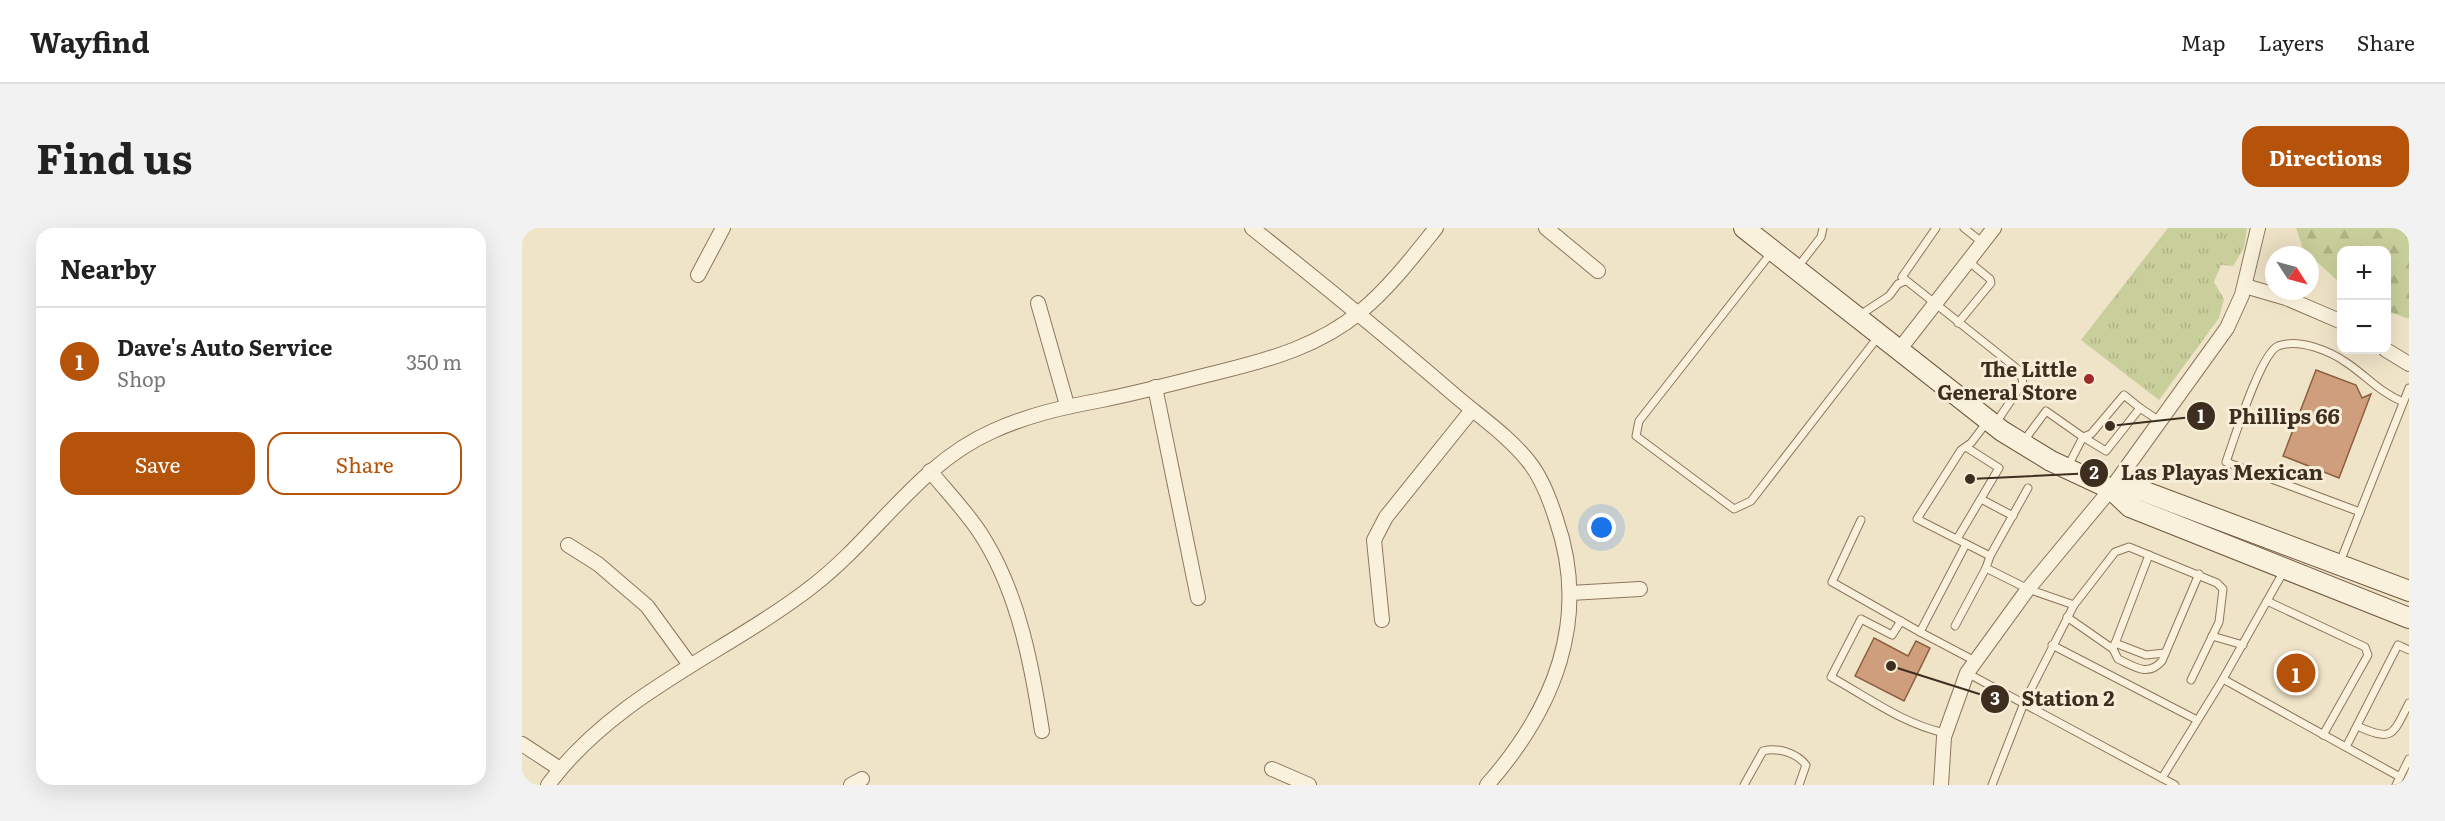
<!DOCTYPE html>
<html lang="en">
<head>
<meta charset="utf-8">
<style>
	:root { --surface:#fff; --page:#f2f2f2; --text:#222; --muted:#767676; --line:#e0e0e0; --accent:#b45309 }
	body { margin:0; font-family:Literata,serif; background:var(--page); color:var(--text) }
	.controls { position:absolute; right:18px; top:18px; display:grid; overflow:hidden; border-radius:12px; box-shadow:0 6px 24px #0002 }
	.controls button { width:54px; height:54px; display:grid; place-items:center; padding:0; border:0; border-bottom:2px solid var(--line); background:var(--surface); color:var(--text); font:30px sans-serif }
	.compass { position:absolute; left:1743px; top:18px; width:54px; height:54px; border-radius:50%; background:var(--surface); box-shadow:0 6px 24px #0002; rotate:126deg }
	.you { position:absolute; left:1080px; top:300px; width:21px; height:21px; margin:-15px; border:4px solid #fff; border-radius:50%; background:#1a73e8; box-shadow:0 0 0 9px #1a73e833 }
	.badge { display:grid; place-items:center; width:39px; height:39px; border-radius:50%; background:var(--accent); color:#fff; font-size:20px; font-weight:700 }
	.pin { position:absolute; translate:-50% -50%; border:3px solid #fff; box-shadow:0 2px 6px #0006 }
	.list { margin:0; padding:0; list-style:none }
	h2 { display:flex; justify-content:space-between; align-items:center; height:78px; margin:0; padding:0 24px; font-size:26px }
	h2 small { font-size:20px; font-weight:400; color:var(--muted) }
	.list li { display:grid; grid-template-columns:39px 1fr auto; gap:18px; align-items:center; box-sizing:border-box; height:108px; padding:0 24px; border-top:2px solid var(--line) }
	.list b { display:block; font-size:22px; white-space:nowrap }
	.list p { margin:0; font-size:20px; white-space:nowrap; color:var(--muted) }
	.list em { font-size:20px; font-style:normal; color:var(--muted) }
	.actions { display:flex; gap:12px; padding:18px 24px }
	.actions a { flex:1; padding:14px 0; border:2px solid var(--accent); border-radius:18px; text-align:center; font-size:21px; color:var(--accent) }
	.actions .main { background:var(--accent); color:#fff }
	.map { position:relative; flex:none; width:1887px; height:557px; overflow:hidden; border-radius:18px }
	header { display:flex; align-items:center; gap:36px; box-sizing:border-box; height:84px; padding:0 30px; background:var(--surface); border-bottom:2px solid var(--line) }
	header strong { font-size:28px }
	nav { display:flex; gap:33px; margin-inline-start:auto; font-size:21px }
	.intro { display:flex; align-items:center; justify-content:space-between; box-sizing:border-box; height:144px; padding:0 36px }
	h1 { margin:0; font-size:42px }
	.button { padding:15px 27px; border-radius:18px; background:var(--accent); color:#fff; font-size:21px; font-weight:700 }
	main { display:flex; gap:36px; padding:0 36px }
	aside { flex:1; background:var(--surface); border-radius:18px; box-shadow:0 6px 24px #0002 }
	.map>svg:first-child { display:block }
</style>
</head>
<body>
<header>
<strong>Wayfind</strong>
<nav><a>Map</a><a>Layers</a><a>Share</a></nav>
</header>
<div class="intro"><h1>Find us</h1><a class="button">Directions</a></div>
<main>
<aside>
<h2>Nearby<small></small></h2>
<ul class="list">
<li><span class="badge">1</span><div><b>Dave's Auto Service</b><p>Shop</p></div><em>350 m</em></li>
</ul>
<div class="actions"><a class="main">Save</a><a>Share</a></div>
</aside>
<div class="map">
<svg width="1887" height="557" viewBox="0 0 1887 557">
	<defs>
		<pattern id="grass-tufts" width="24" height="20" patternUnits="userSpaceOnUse" patternTransform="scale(1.5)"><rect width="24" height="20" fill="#c9cf9b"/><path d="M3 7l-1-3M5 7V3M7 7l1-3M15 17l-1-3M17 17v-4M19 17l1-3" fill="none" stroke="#aeb285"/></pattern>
		<pattern id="forest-firs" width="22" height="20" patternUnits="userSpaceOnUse" patternTransform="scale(1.5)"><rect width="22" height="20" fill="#c9cf9b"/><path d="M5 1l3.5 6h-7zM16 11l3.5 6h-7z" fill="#aeb285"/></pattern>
	</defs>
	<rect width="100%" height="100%" fill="#f0e4c8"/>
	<polygon fill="url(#grass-tufts)" points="1646,0 1725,0 1722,20 1711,38 1699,37 1692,54 1702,71 1697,90 1637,172 1559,112"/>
	<polygon fill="url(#forest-firs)" points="1774,0 1887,0 1887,91 1865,83 1864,22 1820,22 1819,56 1781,21"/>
	<g fill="#cf9f7d" stroke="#8d5f41" stroke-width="1.5">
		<polygon points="1794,142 1834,157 1840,170 1849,166 1817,250 1761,228"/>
		<polygon points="1352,410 1386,428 1394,413 1408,420 1382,473 1333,448"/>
	</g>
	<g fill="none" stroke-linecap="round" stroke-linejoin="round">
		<defs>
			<g id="lane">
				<polyline points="1414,0 1380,49 1498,143 1501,155 1473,196"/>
				<polyline points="1442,0 1461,15"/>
				<polyline points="1249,25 1117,193 1114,208 1212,281 1229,273 1356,109"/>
				<polyline points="1275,40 1299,9 1301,0"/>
				<polyline points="1338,87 1367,68 1376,56 1383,53"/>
				<polyline points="1436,95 1469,55 1468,51 1446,33"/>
				<polyline points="1465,194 1449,215 1439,222 1395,291 1468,328 1506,260"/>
				<polyline points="1501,214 1524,183 1561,209 1569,206 1602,167 1618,180"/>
				<polyline points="1545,240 1561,209 1584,223 1618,180 1639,194"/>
				<polyline points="1459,271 1491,288"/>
				<path d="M1838,284L1704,234C1712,212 1738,126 1756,118C1777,110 1808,123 1825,135C1847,150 1856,163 1881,174"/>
				<polyline points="1339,292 1310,354 1398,404"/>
				<polyline points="1435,311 1477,240 1444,219"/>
				<polyline points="1444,316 1398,404 1453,433"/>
				<polyline points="1468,328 1464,340 1506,361 1552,377 1593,324 1607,319 1695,355 1701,361 1697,394 1669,452"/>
				<polyline points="1818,334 1887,160"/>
				<polyline points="1745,373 1843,419 1846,427 1801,507"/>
				<path d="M1545,389L1591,421L1596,431C1613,439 1626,449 1640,433L1677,346"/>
				<path d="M1379,393L1370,407L1339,391L1309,449C1347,470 1381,496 1423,505"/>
				<polyline points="1433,398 1464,340"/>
				<polyline points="1690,408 1721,417"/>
				<polyline points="1593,415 1624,427 1643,425"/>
				<polyline points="1530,417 1675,492"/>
				<polyline points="1591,421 1627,327"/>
				<polyline points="1445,445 1653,557"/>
				<polyline points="1701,451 1878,549"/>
				<path d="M1835,498C1871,514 1870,508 1887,475"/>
				<polyline points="1824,519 1876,417 1887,422"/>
				<polyline points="1640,550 1701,451 1763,341"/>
				<path d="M1222,557L1241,523C1256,519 1275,525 1284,537L1277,557"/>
				<polyline points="1470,557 1502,475 1552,377"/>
				<polyline points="1874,557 1887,531"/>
			</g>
			<g id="street">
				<path d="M730,0C798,54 864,108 929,164C955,187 986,207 1007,234C1020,250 1028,272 1034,291C1069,391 1032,481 965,557"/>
				<polyline points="1024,0 1076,43"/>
				<polyline points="176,47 201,0"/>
				<polyline points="1723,58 1764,70 1820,94"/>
				<polyline points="516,75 545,177"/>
				<polyline points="1377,122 1472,0"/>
				<polyline points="1864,122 1887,136"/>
				<polyline points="633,159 676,370"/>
				<path d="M408,243C426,265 447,286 462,311C497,368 510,438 520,503"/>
				<polyline points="46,317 76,336 125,378 168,437"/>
				<polyline points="1048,365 1118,361"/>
				<polyline points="860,392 852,312 864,289 950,182"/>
				<polyline points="0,516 38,541"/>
				<polyline points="750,541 787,557"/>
				<path d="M26,557C94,465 205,425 292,357C355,308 396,236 471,203C506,187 542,179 580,172C620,164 660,153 701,143C750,131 798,117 838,84C867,60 890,30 914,0"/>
				<polyline points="329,557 340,551"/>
				<polyline points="1419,557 1422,509 1445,445 1506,361 1589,261 1705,100 1720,67 1736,0"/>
			</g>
			<g id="secondary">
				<polyline points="1222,0 1480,203 1529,233 1589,261 1608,279 1887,390"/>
				<polyline points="1589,261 1621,263 1887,363"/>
			</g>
		</defs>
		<use href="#lane" stroke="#8d765c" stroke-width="9"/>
		<use href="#street" stroke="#8d765c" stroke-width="16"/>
		<use href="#secondary" stroke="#6f573f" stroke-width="22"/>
		<use href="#lane" stroke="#faf1dc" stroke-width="7"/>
		<use href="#street" stroke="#faf1dc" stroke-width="14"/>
		<use href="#secondary" stroke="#faf1dc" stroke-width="20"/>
	</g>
	<circle fill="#9e2a2b" stroke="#f7eed8" stroke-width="2" cx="1567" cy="151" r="6"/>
	<g text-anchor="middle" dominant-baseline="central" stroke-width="6" stroke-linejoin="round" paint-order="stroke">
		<g font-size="20" font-weight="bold" fill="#3d2e20" stroke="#f7eed8" text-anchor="end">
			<text x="1555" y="140">The Little<tspan x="1555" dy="23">General Store</tspan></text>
		</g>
	</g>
	<path fill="none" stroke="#3d2e20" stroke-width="2" d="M1588 198L1679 188M1448 251L1572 245M1369 438L1473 471"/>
	<g fill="#3d2e20" stroke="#f7eed8" stroke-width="2">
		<circle cx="1588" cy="198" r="6"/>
		<circle cx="1448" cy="251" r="6"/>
		<circle cx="1369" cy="438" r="6"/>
		<circle cx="1679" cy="188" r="15"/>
		<circle cx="1572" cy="245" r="15"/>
		<circle cx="1473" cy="471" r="15"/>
	</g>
	<g font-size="18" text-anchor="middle" font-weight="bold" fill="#fff">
		<text x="1679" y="195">1</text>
		<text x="1572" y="251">2</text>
		<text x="1473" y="477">3</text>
	</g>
	<g font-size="21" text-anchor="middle" font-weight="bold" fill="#3d2e20" stroke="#f7eed8" stroke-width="6" stroke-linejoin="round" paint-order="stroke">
		<text x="1762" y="196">Phillips 66</text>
		<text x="1700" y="252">Las Playas Mexican</text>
		<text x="1546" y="478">Station 2</text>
	</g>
</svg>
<div class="controls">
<button>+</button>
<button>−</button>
</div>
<svg class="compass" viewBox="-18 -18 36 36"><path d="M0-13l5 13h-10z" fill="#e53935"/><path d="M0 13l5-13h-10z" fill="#767676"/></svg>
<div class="you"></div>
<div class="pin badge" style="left:1774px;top:445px">1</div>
</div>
</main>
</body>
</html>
